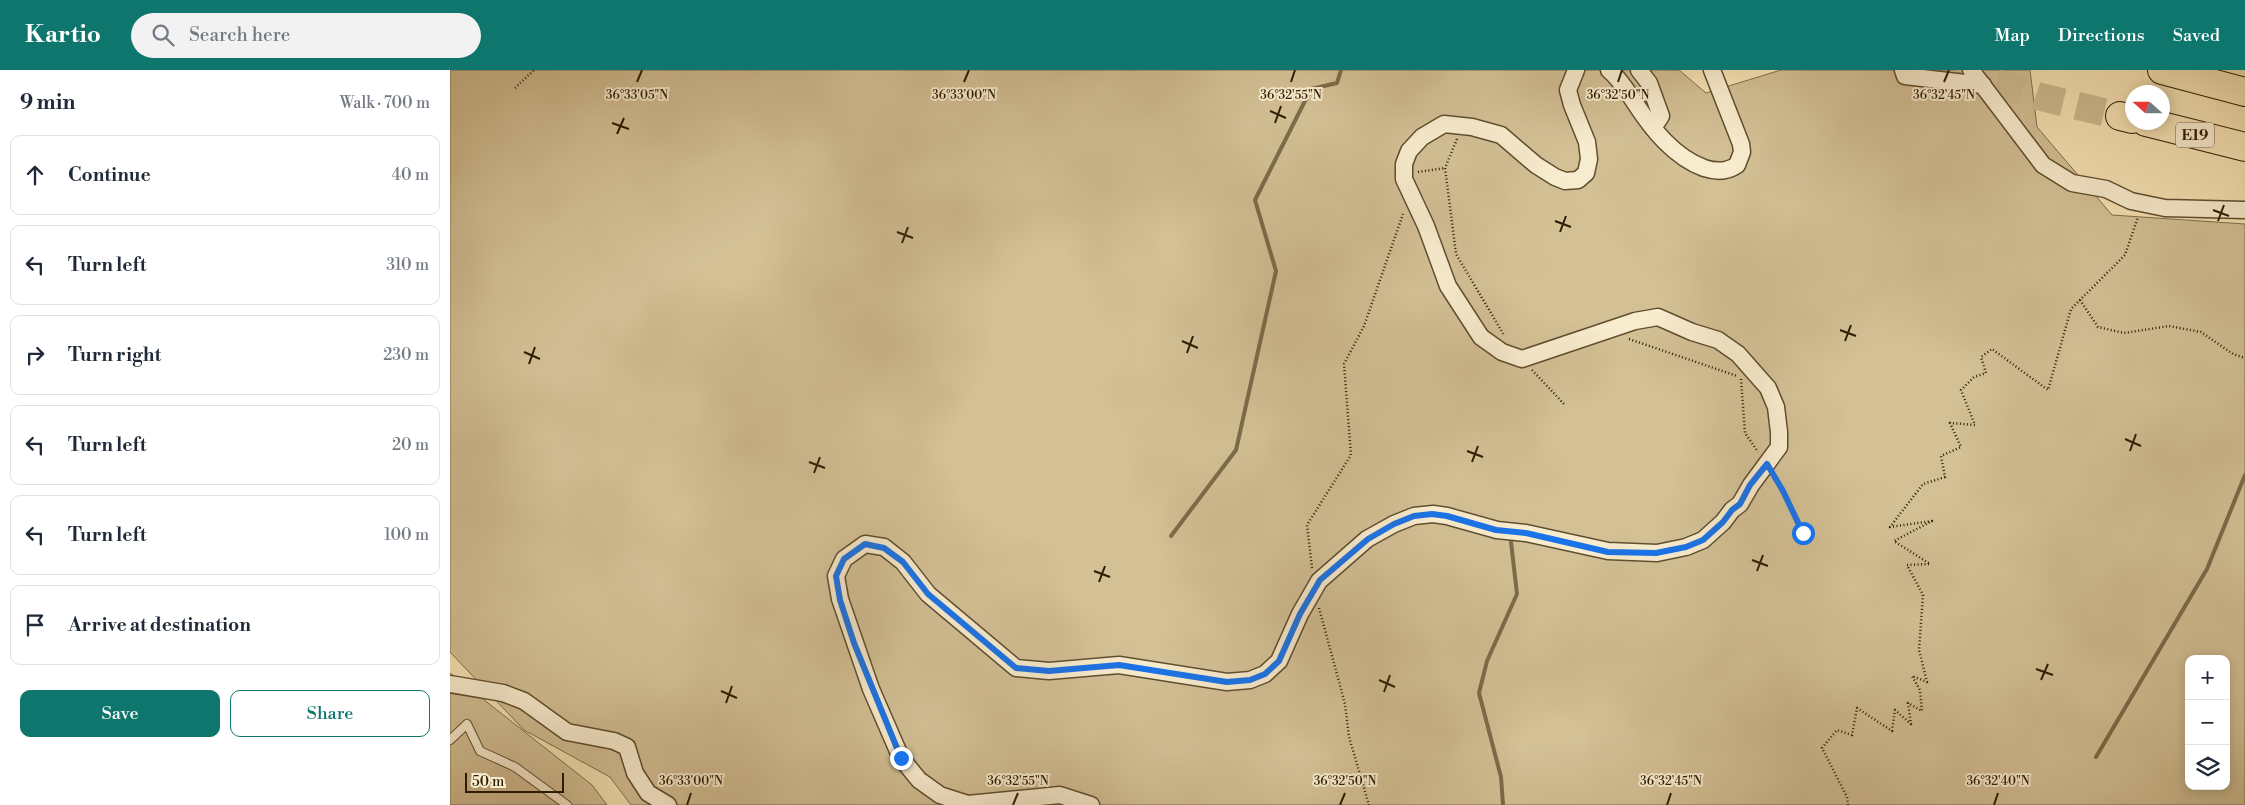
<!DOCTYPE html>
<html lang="en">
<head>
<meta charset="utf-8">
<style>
	:root { --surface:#fff; --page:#f2f2f3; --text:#1f2937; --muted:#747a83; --line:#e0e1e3; --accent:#0f766e }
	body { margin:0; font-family:"Libre Bodoni",serif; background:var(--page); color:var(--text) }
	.controls { position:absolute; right:15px; bottom:15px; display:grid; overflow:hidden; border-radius:10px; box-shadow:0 2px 12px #0003 }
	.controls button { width:45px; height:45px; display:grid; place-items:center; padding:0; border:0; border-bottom:1px solid var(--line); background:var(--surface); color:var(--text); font:25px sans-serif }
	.compass { position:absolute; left:1675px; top:15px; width:45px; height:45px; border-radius:50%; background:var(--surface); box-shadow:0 2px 12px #0003; rotate:291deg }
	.scale { position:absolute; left:15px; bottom:12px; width:99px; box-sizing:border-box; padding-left:5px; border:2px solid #2e1c04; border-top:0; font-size:14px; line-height:18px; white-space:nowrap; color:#2e1c04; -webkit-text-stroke:4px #f8ecce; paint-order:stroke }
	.stop { position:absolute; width:15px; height:15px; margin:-11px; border:4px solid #1a73e8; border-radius:50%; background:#fff }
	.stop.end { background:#1a73e8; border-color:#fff; box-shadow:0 1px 5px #0008 }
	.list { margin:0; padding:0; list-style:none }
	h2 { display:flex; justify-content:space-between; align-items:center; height:65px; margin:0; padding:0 20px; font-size:21px }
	h2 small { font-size:16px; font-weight:400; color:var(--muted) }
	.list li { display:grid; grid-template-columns:32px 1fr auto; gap:15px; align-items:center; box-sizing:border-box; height:80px; margin:0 10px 10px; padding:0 10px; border:1px solid var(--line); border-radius:10px }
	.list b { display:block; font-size:19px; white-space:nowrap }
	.list em { font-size:16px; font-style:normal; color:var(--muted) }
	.actions { display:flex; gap:10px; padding:15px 20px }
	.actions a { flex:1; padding:11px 0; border:1px solid var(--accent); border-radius:10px; text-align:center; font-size:18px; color:var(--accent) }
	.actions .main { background:var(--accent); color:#fff }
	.icon { flex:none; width:28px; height:28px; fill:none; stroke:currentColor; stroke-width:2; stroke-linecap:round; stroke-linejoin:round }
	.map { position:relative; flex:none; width:1795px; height:735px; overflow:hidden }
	header { display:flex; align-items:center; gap:30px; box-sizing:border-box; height:70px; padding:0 25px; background:var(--accent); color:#fff }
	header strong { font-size:24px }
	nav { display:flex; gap:28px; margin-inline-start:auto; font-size:18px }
	.search { width:350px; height:45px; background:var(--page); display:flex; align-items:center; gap:12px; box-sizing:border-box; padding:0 18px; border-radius:28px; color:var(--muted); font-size:19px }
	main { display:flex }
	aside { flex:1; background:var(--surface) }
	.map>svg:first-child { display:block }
</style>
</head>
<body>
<header>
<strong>Kartio</strong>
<div class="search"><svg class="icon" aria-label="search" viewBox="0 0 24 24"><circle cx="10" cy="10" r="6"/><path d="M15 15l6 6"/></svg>Search here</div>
<nav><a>Map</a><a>Directions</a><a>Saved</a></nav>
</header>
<main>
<aside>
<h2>9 min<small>Walk · 700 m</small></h2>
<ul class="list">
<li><svg class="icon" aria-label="ahead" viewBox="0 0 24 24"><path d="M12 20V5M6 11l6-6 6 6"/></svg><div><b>Continue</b></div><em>40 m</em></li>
<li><svg class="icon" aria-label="left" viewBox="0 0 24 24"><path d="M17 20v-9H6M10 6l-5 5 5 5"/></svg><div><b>Turn left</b></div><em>310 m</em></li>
<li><svg class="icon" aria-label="right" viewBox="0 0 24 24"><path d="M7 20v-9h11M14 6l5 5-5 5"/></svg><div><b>Turn right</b></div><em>230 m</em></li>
<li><svg class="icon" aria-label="left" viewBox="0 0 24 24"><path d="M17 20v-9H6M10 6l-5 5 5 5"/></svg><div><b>Turn left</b></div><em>20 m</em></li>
<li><svg class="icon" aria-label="left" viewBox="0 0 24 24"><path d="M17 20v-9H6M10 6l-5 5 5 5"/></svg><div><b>Turn left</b></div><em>100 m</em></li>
<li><svg class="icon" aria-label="arrive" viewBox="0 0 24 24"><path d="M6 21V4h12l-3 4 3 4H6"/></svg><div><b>Arrive at destination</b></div></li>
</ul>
<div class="actions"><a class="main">Save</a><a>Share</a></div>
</aside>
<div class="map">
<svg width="1795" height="735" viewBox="0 0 1795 735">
	<rect width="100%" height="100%" fill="#f5e2b3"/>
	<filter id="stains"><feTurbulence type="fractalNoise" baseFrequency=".004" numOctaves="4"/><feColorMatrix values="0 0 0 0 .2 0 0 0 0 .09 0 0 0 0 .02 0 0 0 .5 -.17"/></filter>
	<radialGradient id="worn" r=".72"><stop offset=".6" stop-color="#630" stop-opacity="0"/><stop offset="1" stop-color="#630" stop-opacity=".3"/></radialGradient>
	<g fill="#d3c095" stroke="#806e4c" fill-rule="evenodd">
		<path d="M0,0H1229L1256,23L1331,0H1580L1587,57L1662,145L1795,154V735H181L160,707L74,660L0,582ZM1739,589H1776V716H1739Z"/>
		<polygon points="0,603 142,715 157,735 0,735"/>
	</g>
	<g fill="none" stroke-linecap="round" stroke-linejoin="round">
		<g stroke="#7d6b4a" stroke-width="4">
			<polyline points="721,466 786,380 826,201 805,130 861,19 887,13 891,0"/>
			<polyline points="1646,687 1757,499 1795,405"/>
			<polyline points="1053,735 1051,707 1029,623 1037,591 1067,524 1061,472"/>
		</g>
		<polyline stroke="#cdba90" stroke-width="28" stroke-dasharray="28 14" stroke-linecap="butt" points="1506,0 1587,26 1670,46"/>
		<defs>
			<polyline id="lane" points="0,670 17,654 30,681 65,697 117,735"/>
			<g id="street">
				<path d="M1159,0C1170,9 1177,21 1185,33C1202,59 1224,87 1254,98C1266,102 1277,102 1287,95L1292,82L1291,74L1262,0"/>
				<polyline points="1189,0 1199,13 1211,46 1203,58"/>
				<polyline points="1453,0 1455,6 1533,15"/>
				<polyline points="1521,0 1593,95 1622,113 1656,119 1681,131 1715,138 1795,140"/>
				<polyline points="0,614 53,623 74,631 117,662 164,671 177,677 185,703 198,723 218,735"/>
				<polyline points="641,735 610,725 518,734 490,725 469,710 451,688 421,619 390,529 386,506 394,489 415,474 434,477 453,492 478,524 566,598 599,601 669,595 777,612 800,610 815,604 829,591 850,544 869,511 917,469 944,454 964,446 983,444 997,446 1047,460 1076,463 1158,481 1207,483 1236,477 1253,470 1273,452 1282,440 1290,434 1301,415 1329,377 1329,362 1326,337 1318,318 1288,284 1268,270 1242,262 1208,247 1185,251 1072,289 1052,282 1031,267 998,216 976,156 954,109 954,94 959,81 972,67 994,54 1022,57 1051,65 1086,95 1105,107 1115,111 1128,110 1136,103 1139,89 1137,72 1122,35 1118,20 1126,0"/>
			</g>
			<g id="highway">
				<polyline points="1712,0 1795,22"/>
				<polyline points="1670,46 1682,49"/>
				<polyline points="1696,52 1795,77"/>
			</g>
		</defs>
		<use href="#lane" stroke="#604e30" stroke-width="10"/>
		<use href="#street" stroke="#604e30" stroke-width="19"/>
		<use href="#highway" stroke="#2e1c04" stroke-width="30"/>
		<g stroke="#2e1c04" stroke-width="2.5" stroke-dasharray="1 2.5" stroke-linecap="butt">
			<polyline points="65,18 84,0"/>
			<polyline points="1007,69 995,98 1006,184 1054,265"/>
			<polyline points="968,102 995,98"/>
			<polyline points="1630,230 1648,257 1674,263 1719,256 1751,262 1783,284 1795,288"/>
			<polyline points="1179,269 1287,306"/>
			<polyline points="1082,300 1114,334"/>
			<polyline points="1291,309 1295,363 1308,382"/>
			<polyline points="1325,408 1353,463"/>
			<polyline points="862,498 857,455 901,385 894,294 914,256 953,144"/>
			<polyline points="869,538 895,634 899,667 919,735"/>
			<polyline points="1398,735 1397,727 1372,678 1387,660 1402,665 1407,638 1442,661 1445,640 1461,654 1458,633 1472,641 1470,620 1462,606 1477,612 1469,580 1473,525 1457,495 1480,494 1444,471 1482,451 1440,457 1473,414 1495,407 1491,386 1511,377 1500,353 1525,355 1511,320 1524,307 1536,303 1531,287 1542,279 1598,320 1621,239 1675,185 1688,147"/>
		</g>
		<use href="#lane" stroke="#f8ecce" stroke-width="8"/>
		<use href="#street" stroke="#f8ecce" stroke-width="16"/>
		<use href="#highway" stroke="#f5e2b3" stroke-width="28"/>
	</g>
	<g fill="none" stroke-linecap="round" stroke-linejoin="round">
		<polyline stroke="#1a73e8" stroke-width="6" points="451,688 404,573 390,530 386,506 394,489 415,474 434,478 453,492 478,524 566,598 599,601 669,595 777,612 800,610 815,604 829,591 850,544 870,510 918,469 944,454 964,446 982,444 997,446 1046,460 1076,463 1158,482 1206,483 1236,477 1253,470 1273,452 1282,440 1290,434 1300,415 1317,394 1333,421 1353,463"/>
	</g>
	<path fill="none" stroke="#2e1c04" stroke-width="2" d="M187,12L192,0M514,12L519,0M841,12L845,0M1168,12L1172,0M1494,12L1499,0M820,41L836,48M162,53L179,59M825,53L831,36M167,64L174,48M1763,140L1779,146M1105,151L1121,157M1768,151L1774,135M447,162L463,168M1110,162L1116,146M452,173L458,157M1390,260L1406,266M732,271L748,278M1395,271L1401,255M74,282L90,289M737,283L743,266M79,294L85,277M1675,369L1691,376M1017,381L1033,387M1680,381L1686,364M359,392L375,398M1022,392L1028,376M364,403L370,387M1302,490L1318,496M644,501L660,507M1307,501L1313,485M649,512L655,496M1586,599L1603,605M929,610L945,617M1591,610L1598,594M271,621L287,628M934,622L940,605M276,633L282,616M237,735L241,723M563,735L568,723M890,735L895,723M1217,735L1221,723M1544,735L1548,723"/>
	<g text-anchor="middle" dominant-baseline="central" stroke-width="4" stroke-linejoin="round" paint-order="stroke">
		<rect fill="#f8ecce" stroke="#6b5a41" stroke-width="1" x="1726" y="52.5" width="38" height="25" rx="4"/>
		<g font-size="15" font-weight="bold" fill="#2e1c04">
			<text x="1745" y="65">E19</text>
		</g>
	</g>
	<g font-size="12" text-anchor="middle" fill="#2e1c04" stroke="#f8ecce" stroke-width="4" stroke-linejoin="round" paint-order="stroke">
		<text x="187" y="29">36°33'05"N</text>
		<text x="514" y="29">36°33'00"N</text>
		<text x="841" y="29">36°32'55"N</text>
		<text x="1168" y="29">36°32'50"N</text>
		<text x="1494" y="29">36°32'45"N</text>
		<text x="241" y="715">36°33'00"N</text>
		<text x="568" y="715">36°32'55"N</text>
		<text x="895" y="715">36°32'50"N</text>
		<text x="1221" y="715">36°32'45"N</text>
		<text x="1548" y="715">36°32'40"N</text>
	</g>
	<rect width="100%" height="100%" filter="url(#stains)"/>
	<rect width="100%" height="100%" fill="url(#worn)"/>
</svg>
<div class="controls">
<button>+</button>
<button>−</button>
<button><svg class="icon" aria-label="layers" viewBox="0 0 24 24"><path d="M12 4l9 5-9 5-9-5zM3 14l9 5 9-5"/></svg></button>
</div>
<svg class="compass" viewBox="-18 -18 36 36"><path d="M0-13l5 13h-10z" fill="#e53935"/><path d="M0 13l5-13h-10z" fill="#747a83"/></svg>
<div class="scale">50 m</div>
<div class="stop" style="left:1353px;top:463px"></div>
<div class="stop end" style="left:451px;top:688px"></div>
</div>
</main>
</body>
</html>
